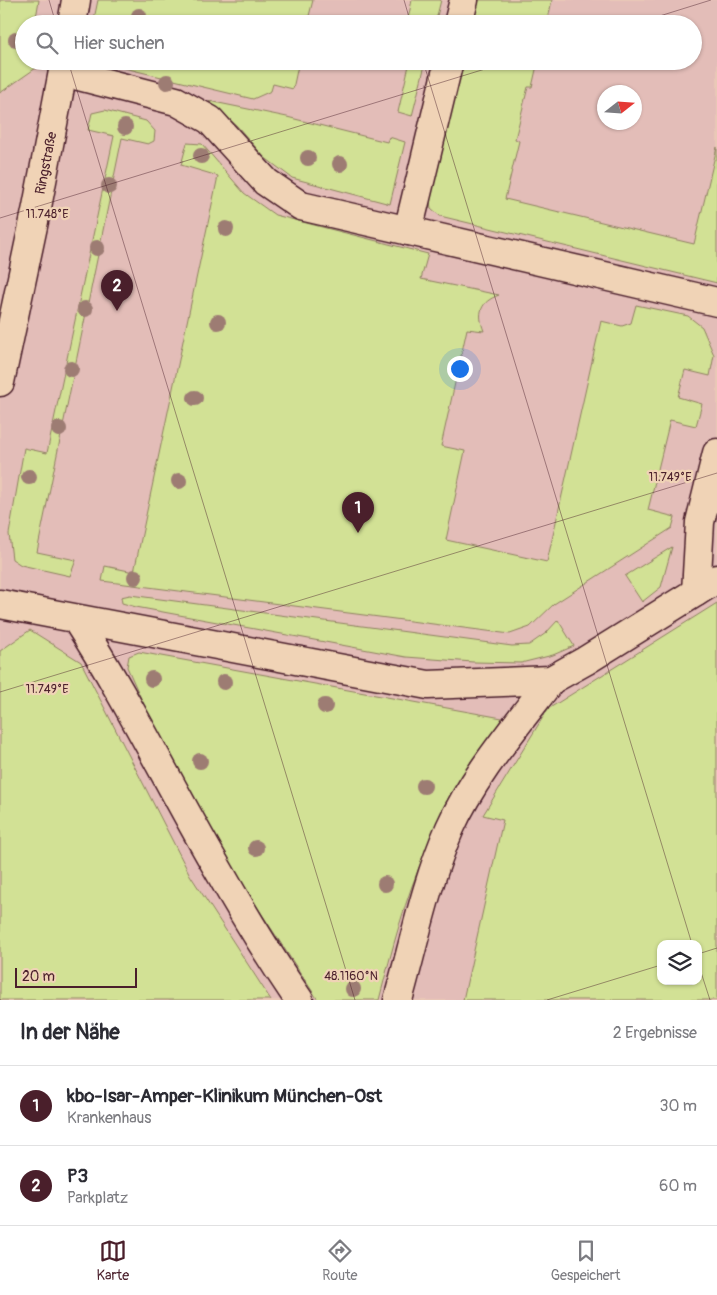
<!DOCTYPE html>
<html lang="de">
<head>
<meta charset="utf-8">
<style>
	:root { --surface:#fff; --page:#f2f2f3; --text:#2b2b33; --muted:#7c7c81; --line:#e1e1e2; --accent:#4a1f2b }
	body { margin:0; font-family:Pangolin,sans-serif; background:var(--page); color:var(--text) }
	.controls { position:absolute; right:15px; bottom:15px; display:grid; overflow:hidden; border-radius:10px; box-shadow:0 1px 4px #0004 }
	.controls button { width:45px; height:45px; display:grid; place-items:center; padding:0; border:0; border-bottom:1px solid var(--line); background:var(--surface); color:var(--text); font:25px sans-serif }
	.compass { position:absolute; left:597px; top:85px; width:45px; height:45px; border-radius:50%; background:var(--surface); box-shadow:0 1px 4px #0004; rotate:73deg }
	.scale { position:absolute; left:15px; bottom:12px; width:122px; box-sizing:border-box; padding-left:5px; border:2px solid #4a1f2b; border-top:0; font-size:14px; line-height:18px; white-space:nowrap; color:#4a1f2b; -webkit-text-stroke:4px #f0d3b6; paint-order:stroke }
	.you { position:absolute; left:459px; top:368px; width:18px; height:18px; margin:-12px; border:4px solid #fff; border-radius:50%; background:#1a73e8; box-shadow:0 0 0 8px #1a73e833 }
	.badge { display:grid; place-items:center; width:32px; height:32px; border-radius:50%; background:var(--accent); color:#fff; font-size:16px; font-weight:700 }
	.pin { position:absolute; translate:-50% -41px; filter:drop-shadow(0 1px 2px #0008) }
	.pin::after { content:''; position:absolute; top:26px; width:18px; height:15px; background:inherit; clip-path:polygon(0 0,100% 0,50% 100%) }
	.list { margin:0; padding:0; list-style:none }
	h2 { display:flex; justify-content:space-between; align-items:center; height:65px; margin:0; padding:0 20px; font-size:21px }
	h2 small { font-size:16px; font-weight:400; color:var(--muted) }
	.list li { display:grid; grid-template-columns:32px 1fr auto; gap:15px; align-items:center; box-sizing:border-box; height:80px; padding:0 20px; border-top:1px solid var(--line) }
	.list b { display:block; font-size:19px; white-space:nowrap }
	.list p { margin:0; font-size:16px; white-space:nowrap; color:var(--muted) }
	.list em { font-size:16px; font-style:normal; color:var(--muted) }
	.icon { flex:none; width:28px; height:28px; fill:none; stroke:currentColor; stroke-width:2; stroke-linecap:round; stroke-linejoin:round }
	.map { position:relative; flex:none; width:717px; height:1000px; overflow:hidden }
	.search { position:absolute; background:var(--surface); box-shadow:0 1px 4px #0004; left:15px; right:15px; top:15px; height:55px; display:flex; align-items:center; gap:12px; box-sizing:border-box; padding:0 18px; border-radius:28px; color:var(--muted); font-size:19px }
	.sheet { height:225px; background:var(--surface) }
	nav { display:flex; justify-content:space-around; align-items:center; box-sizing:border-box; height:70px; border-top:1px solid var(--line); background:var(--surface); font-size:14px; color:var(--muted) }
	nav a { display:grid; justify-items:center; gap:2px }
	nav .on { color:var(--accent) }
	.map>svg:first-child { display:block }
</style>
</head>
<body>
<div class="map">
<svg width="717" height="1000" viewBox="0 0 717 1000">
	<rect width="100%" height="100%" fill="#eac9b7"/>
	<filter id="ink" filterUnits="userSpaceOnUse"><feTurbulence type="fractalNoise" baseFrequency=".02" numOctaves="2"/><feDisplacementMap in="SourceGraphic" scale="10" xChannelSelector="R" yChannelSelector="G"/><feConvolveMatrix kernelMatrix="1 2 1 2 8 2 1 2 1" color-interpolation-filters="sRGB"/></filter>
	<g filter="url(#ink)">
		<path fill="#e3bdb8" fill-rule="evenodd" d="M0,0H717V1000H0ZM24,24H693V61H24ZM604,92H634V122H604ZM661,944H698V981H661Z"/>
		<g fill="#d2e195" stroke="#8e8060" fill-rule="evenodd">
			<polygon points="0,0 39,0 35,24 24,24 24,61 38,61 36,68 0,93"/>
			<polygon points="98,0 313,0 307,24 93,24"/>
			<polygon points="412,0 441,0 435,24 407,24"/>
			<polygon points="479,0 552,0 547,24 473,24"/>
			<polygon points="95,61 299,61 293,89 273,84 271,91 253,99"/>
			<polygon points="410,61 426,61 412,116 398,112"/>
			<polygon points="463,61 538,61 532,87 528,87 515,139 519,141 505,199 694,244 717,147 717,283 440,216 431,208 429,196"/>
			<polygon points="209,101 287,117 387,142 389,137 405,142 390,204 292,178 264,157 237,126"/>
			<polygon points="105,110 146,121 155,131 154,141 148,144 122,138 37,552 76,560 70,576 21,565 12,559 9,534 24,448 47,453 114,136 88,130 92,113"/>
			<path d="M187,143L202,144L244,193L275,215L428,254L421,279L499,295C480,302 477,313 484,331L467,329L441,446L465,451L446,540L547,562L601,321L622,326L631,323L636,305L688,316L702,327L714,355L710,376L685,370L678,397L702,404L696,426L670,420L648,510L675,517L672,528L554,604L530,627L510,634L102,581L105,566L134,572L218,176L181,165Z"/>
			<polygon points="672,547 661,587 642,602 625,576"/>
			<polygon points="130,595 512,646 529,645 546,633 558,620 574,646 553,655 521,663 473,662 406,657 136,607 122,603 121,597"/>
			<path d="M717,603V1000H463L503,820L483,815L548,709ZM661,944H698V981H661Z"/>
			<polygon points="30,630 81,662 190,875 271,1000 0,1000 0,651"/>
			<path d="M139,652L502,718C476,761 447,804 426,851C405,898 392,950 379,1000H318L244,887L151,721L127,667L129,656Z"/>
		</g>
		<g fill="none" stroke-linecap="round" stroke-linejoin="round">
			<defs>
				<g id="minor">
					<polyline points="72,24 76,0"/>
					<polyline points="458,24 464,0"/>
					<polyline points="63,72 176,101 210,120 266,182 301,206 717,302"/>
					<polyline points="408,231 449,61"/>
					<polyline points="0,382 37,207 65,61"/>
					<polyline points="696,592 700,522 717,453"/>
					<polyline points="0,604 428,685 551,680 585,661 717,579"/>
					<path d="M76,619C127,698 168,783 215,864C241,910 269,956 299,1000"/>
					<path d="M398,1000C414,943 426,882 450,828C473,776 517,725 551,680"/>
				</g>
			</defs>
			<use href="#minor" stroke="#4a1f2b" stroke-width="31"/>
			<use href="#minor" stroke="#f0d3b6" stroke-width="28"/>
		</g>
		<g fill="#9d7b73">
			<circle cx="139" cy="16" r="8"/>
			<circle cx="16" cy="40" r="8"/>
			<circle cx="167" cy="82" r="8"/>
			<circle cx="125" cy="127" r="8"/>
			<circle cx="201" cy="156" r="8"/>
			<circle cx="308" cy="158" r="8"/>
			<circle cx="340" cy="164" r="8"/>
			<circle cx="109" cy="186" r="8"/>
			<circle cx="226" cy="229" r="8"/>
			<circle cx="97" cy="248" r="8"/>
			<circle cx="85" cy="309" r="8"/>
			<circle cx="218" cy="322" r="8"/>
			<circle cx="71" cy="369" r="8"/>
			<circle cx="195" cy="398" r="8"/>
			<circle cx="59" cy="429" r="8"/>
			<circle cx="29" cy="477" r="8"/>
			<circle cx="179" cy="481" r="8"/>
			<circle cx="135" cy="577" r="8"/>
			<circle cx="152" cy="679" r="8"/>
			<circle cx="224" cy="682" r="8"/>
			<circle cx="325" cy="706" r="8"/>
			<circle cx="200" cy="761" r="8"/>
			<circle cx="424" cy="786" r="8"/>
			<circle cx="256" cy="848" r="8"/>
			<circle cx="385" cy="884" r="8"/>
			<circle cx="353" cy="989" r="8"/>
		</g>
	</g>
	<path fill="none" stroke="#4a1f2b" stroke-width="1" stroke-opacity="0.45" d="M49,0L56,24M404,0L411,24M634,24L711,0M68,61L355,1000M423,61L692,944M0,218L511,61M0,692L717,473M698,954L717,948M698,963L710,1000M0,999V1000M547,1000L661,965"/>
	<g text-anchor="middle" dominant-baseline="central" stroke-width="4.5" stroke-linejoin="round" paint-order="stroke">
		<g font-size="14" fill="#4a1f2b" stroke="#f0d3b6">
			<text transform="translate(46 163) rotate(-79)">Ringstraße</text>
		</g>
	</g>
	<g font-size="12" text-anchor="middle" fill="#4a1f2b" stroke="#f0d3b6" stroke-width="4.5" stroke-linejoin="round" paint-order="stroke">
		<text x="47" y="218">11.748°E</text>
		<text x="670" y="481">11.749°E</text>
		<text x="47" y="693">11.749°E</text>
		<text x="351" y="980">48.1160°N</text>
	</g>
</svg>
<div class="controls">
<button><svg class="icon" aria-label="layers" viewBox="0 0 24 24"><path d="M12 4l9 5-9 5-9-5zM3 14l9 5 9-5"/></svg></button>
</div>
<svg class="compass" viewBox="-18 -18 36 36"><path d="M0-13l5 13h-10z" fill="#e53935"/><path d="M0 13l5-13h-10z" fill="#7c7c81"/></svg>
<div class="scale">20 m</div>
<div class="you"></div>
<div class="pin badge" style="left:358px;top:533px">1</div>
<div class="pin badge" style="left:117px;top:311px">2</div>
<div class="search"><svg class="icon" aria-label="search" viewBox="0 0 24 24"><circle cx="10" cy="10" r="6"/><path d="M15 15l6 6"/></svg>Hier suchen</div>
</div>
<section class="sheet">
<h2>In der Nähe<small>2 Ergebnisse</small></h2>
<ul class="list">
<li><span class="badge">1</span><div><b>kbo-Isar-Amper-Klinikum München-Ost</b><p>Krankenhaus</p></div><em>30 m</em></li>
<li><span class="badge">2</span><div><b>P3</b><p>Parkplatz</p></div><em>60 m</em></li>
</ul>
</section>
<nav>
<a class="on"><svg class="icon" aria-label="map" viewBox="0 0 24 24"><path d="M3 6l6-2 6 2 6-2v14l-6 2-6-2-6 2zM9 4v14M15 6v14"/></svg>Karte</a>
<a><svg class="icon" aria-label="directions" viewBox="0 0 24 24"><path d="M12 3l9 9-9 9-9-9zM9 14v-3h6M13 9l2 2-2 2"/></svg>Route</a>
<a><svg class="icon" aria-label="saved" viewBox="0 0 24 24"><path d="M7 4h10v16l-5-4-5 4z"/></svg>Gespeichert</a>
</nav>
</body>
</html>
